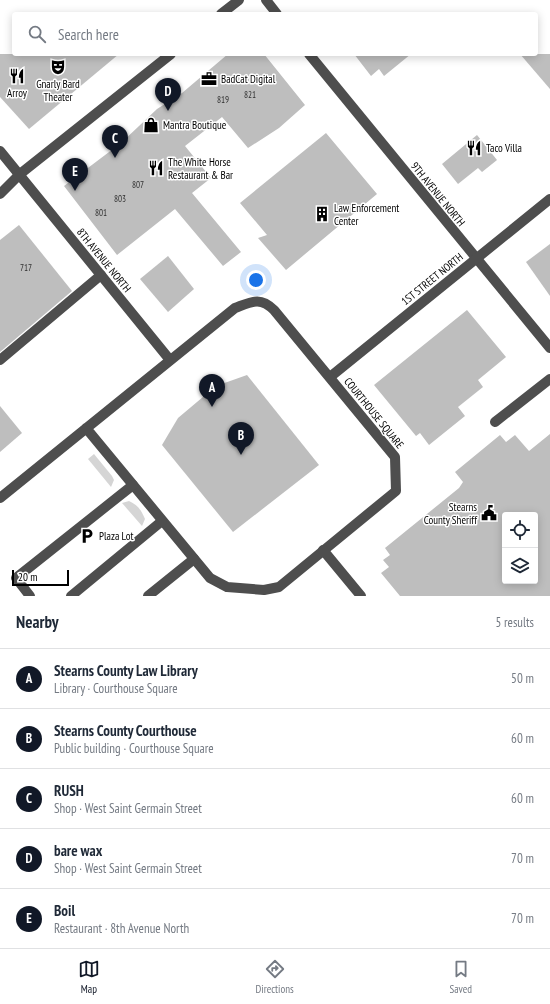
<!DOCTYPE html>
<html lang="en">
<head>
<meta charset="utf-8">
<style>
	:root { --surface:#fff; --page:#f6f6f7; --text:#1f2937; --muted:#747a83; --line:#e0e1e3; --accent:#111827 }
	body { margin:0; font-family:"PT Sans Narrow",sans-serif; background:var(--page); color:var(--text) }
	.controls { position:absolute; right:12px; bottom:12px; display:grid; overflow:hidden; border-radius:4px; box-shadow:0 2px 10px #0003 }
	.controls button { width:36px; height:36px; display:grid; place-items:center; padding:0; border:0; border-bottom:1px solid var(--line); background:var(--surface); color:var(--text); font:20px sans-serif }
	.scale { position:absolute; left:12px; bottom:10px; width:57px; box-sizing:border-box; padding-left:4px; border:2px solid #000; border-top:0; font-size:11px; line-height:14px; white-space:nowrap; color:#000; -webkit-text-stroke:3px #fff; paint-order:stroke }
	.you { position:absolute; left:256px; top:280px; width:14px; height:14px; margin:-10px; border:3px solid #fff; border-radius:50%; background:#1a73e8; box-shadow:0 0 0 6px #1a73e833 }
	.badge { display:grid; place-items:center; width:26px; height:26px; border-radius:50%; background:var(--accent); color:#fff; font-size:13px; font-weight:700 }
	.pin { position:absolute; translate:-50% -33px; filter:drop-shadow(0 1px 2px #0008) }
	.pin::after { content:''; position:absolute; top:21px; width:14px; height:12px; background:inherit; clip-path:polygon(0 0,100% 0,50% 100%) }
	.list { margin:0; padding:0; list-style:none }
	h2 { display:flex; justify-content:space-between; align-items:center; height:52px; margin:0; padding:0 16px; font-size:17px }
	h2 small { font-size:13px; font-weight:400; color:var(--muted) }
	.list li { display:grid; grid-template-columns:26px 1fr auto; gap:12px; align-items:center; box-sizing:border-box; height:60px; padding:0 16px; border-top:1px solid var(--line) }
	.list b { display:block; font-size:15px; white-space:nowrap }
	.list p { margin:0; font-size:13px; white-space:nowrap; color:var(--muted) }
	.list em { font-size:13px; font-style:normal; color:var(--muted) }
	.icon { flex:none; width:22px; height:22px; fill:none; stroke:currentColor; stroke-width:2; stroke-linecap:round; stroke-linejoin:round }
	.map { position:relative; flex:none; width:550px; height:596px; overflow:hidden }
	.search { position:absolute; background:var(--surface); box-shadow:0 2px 10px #0003; left:12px; right:12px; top:12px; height:44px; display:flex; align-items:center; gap:10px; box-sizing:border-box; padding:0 14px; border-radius:4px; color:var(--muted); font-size:15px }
	.sheet { height:352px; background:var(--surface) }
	nav { display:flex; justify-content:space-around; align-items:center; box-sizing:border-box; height:56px; border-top:1px solid var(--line); background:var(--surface); font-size:11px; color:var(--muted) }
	nav a { display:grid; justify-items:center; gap:2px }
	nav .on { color:var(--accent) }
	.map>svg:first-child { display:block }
</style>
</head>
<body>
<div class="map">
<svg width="550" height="596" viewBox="0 0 550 596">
	<rect width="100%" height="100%" fill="#fff"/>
	<g fill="#d5d5d5">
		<polygon points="94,454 112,476 114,480 111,487 88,459"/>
		<path d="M129,501C138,505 141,510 145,519L142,526L122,503Z"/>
	</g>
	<g fill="#bebebe" fill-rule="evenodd">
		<polygon points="0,54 119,54 29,129 0,97"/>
		<polygon points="228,54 264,54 305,105 279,128 248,148 222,117 185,146 211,178 192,193 241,252 223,266 175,209 117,255 64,186 121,143 157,109 182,93"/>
		<polygon points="354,54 411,54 384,76 379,69 371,76"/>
		<polygon points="520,54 550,54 550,89"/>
		<polygon points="326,133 377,194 286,270 258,238 267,235 240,203"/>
		<polygon points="477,135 497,160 482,172 478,168 458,184 442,164"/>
		<polygon points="19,225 72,291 0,352 0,240"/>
		<polygon points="550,244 550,296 526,262"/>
		<polygon points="168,256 194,289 168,312 140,279"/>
		<polygon points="467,310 506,357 478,380 483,387 458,407 465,416 429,445 420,433 416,436 374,385"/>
		<polygon points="247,375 319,465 233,532 162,445 178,418 216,386"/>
		<polygon points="0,406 22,433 0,452"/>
		<path d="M550,434V596H400L381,573L389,567L383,560L390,555L385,548L459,488L463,482L455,472L500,435L506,442L515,435L529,451ZM505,515H535V581H505Z"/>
	</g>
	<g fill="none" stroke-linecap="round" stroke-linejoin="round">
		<g stroke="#4e4e4e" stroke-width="10">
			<polyline points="266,0 277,14"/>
			<polyline points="221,14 239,0"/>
			<polyline points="309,54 550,348"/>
			<polyline points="0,151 170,360"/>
			<polyline points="0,194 20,174 171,54"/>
			<polyline points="0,360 101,275"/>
			<polyline points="330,377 550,199"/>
			<polyline points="495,422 550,379"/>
			<path d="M0,498L235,308C251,302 260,296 274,310L395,457L396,491L279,587L264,590L227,587L210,578L86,428"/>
			<polyline points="323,550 361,596"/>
			<polyline points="30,596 16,578 133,485"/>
			<polyline points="71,596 162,521"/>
			<polyline points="148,596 194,559"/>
		</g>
	</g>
	<defs>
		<symbol id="theatre-bare" viewBox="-9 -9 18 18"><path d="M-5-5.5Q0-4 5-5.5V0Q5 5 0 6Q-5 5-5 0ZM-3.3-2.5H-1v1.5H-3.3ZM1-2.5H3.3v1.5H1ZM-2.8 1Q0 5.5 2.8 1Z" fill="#000" stroke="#fff" stroke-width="2.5" paint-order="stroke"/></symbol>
		<symbol id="restaurant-bare" viewBox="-9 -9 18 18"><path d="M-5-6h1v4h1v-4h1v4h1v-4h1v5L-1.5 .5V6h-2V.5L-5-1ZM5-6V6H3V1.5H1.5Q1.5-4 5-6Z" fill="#000" stroke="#fff" stroke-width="2.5" paint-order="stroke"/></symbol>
		<symbol id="office-bare" viewBox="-9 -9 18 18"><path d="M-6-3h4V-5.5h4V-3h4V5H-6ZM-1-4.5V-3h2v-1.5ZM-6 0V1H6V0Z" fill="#000" stroke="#fff" stroke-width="2.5" paint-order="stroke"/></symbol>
		<symbol id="shop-bare" viewBox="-9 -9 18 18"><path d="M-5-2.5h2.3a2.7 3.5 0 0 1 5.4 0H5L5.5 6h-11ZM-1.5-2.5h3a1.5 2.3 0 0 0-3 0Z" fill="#000" stroke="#fff" stroke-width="2.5" paint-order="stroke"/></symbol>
		<symbol id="building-bare" viewBox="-9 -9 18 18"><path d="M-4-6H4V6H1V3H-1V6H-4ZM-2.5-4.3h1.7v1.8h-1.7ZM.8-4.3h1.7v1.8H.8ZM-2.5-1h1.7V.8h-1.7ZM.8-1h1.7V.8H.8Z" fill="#000" stroke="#fff" stroke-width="2.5" paint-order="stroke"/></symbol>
		<symbol id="civic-bare" viewBox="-9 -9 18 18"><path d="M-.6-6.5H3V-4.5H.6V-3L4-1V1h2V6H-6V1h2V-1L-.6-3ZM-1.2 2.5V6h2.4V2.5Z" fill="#000" stroke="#fff" stroke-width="2.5" paint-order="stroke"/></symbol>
		<symbol id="parking-bare" viewBox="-9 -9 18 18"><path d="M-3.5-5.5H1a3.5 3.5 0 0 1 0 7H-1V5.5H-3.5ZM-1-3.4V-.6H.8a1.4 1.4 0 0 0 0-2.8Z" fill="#000" stroke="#fff" stroke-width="2.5" paint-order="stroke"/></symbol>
	</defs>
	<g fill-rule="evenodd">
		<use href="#theatre-bare" x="47" y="56" width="22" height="22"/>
		<use href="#restaurant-bare" x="6" y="65" width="22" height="22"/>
		<use href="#office-bare" x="198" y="68" width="22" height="22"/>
		<use href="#shop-bare" x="140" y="114" width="22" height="22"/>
		<use href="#restaurant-bare" x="463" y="137" width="22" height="22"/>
		<use href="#restaurant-bare" x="145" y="157" width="22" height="22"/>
		<use href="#building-bare" x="311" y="203" width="22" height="22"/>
		<use href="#civic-bare" x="478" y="502" width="22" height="22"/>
		<use href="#parking-bare" x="76" y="525" width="22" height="22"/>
	</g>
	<g text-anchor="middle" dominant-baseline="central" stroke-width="3" stroke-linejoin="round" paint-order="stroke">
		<g font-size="9" fill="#303030">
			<text x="250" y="94">821</text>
			<text x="223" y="99">819</text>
			<text x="138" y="184">807</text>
			<text x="120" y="198">803</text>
			<text x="101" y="212">801</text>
			<text x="26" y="267">717</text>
		</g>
		<g font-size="11" fill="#000" stroke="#fff" text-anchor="start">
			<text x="221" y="79">BadCat Digital</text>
			<text x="58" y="84" text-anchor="middle">Gnarly Bard<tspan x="58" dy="13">Theater</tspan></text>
			<text x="17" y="93" text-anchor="middle">Arroy</text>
			<text x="163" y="125">Mantra Boutique</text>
			<text x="486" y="148">Taco Villa</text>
			<text x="168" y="162">The White Horse<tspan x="168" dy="13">Restaurant &amp; Bar</tspan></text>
			<text x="334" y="208">Law Enforcement<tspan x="334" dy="13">Center</tspan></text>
			<text x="477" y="507" text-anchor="end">Stearns<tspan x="477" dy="13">County Sheriff</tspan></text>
			<text x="99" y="536">Plaza Lot</text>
		</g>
		<g font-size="11" fill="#000" stroke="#fff">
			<text transform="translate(438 194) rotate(51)">9TH AVENUE NORTH</text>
			<text transform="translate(104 260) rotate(51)">8TH AVENUE NORTH</text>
			<text transform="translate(432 279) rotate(-39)">1ST STREET NORTH</text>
			<text transform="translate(374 413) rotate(51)">COURTHOUSE SQUARE</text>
		</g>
	</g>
</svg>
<div class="controls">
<button><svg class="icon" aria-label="locate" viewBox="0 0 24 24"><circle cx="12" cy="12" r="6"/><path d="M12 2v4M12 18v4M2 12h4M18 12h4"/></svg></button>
<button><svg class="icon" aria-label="layers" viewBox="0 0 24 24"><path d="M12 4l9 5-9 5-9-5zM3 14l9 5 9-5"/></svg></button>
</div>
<div class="scale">20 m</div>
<div class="you"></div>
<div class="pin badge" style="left:212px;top:407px">A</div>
<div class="pin badge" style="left:241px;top:455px">B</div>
<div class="pin badge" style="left:115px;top:158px">C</div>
<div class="pin badge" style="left:168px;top:111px">D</div>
<div class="pin badge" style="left:75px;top:191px">E</div>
<div class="search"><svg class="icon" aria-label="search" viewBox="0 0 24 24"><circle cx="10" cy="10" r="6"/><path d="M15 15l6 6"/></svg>Search here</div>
</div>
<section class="sheet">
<h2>Nearby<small>5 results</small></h2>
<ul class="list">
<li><span class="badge">A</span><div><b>Stearns County Law Library</b><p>Library · Courthouse Square</p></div><em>50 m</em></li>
<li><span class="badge">B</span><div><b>Stearns County Courthouse</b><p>Public building · Courthouse Square</p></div><em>60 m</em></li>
<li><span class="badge">C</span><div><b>RUSH</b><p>Shop · West Saint Germain Street</p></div><em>60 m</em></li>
<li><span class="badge">D</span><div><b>bare wax</b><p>Shop · West Saint Germain Street</p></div><em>70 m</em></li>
<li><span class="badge">E</span><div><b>Boil</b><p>Restaurant · 8th Avenue North</p></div><em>70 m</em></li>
</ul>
</section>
<nav>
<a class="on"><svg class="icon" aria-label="map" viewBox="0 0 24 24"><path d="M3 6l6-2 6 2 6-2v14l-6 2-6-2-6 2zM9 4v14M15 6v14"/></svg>Map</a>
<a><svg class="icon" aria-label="directions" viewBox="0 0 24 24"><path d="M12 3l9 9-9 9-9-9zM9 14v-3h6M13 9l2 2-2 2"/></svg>Directions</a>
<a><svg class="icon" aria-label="saved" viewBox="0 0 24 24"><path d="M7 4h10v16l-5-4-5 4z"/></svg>Saved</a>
</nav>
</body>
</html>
